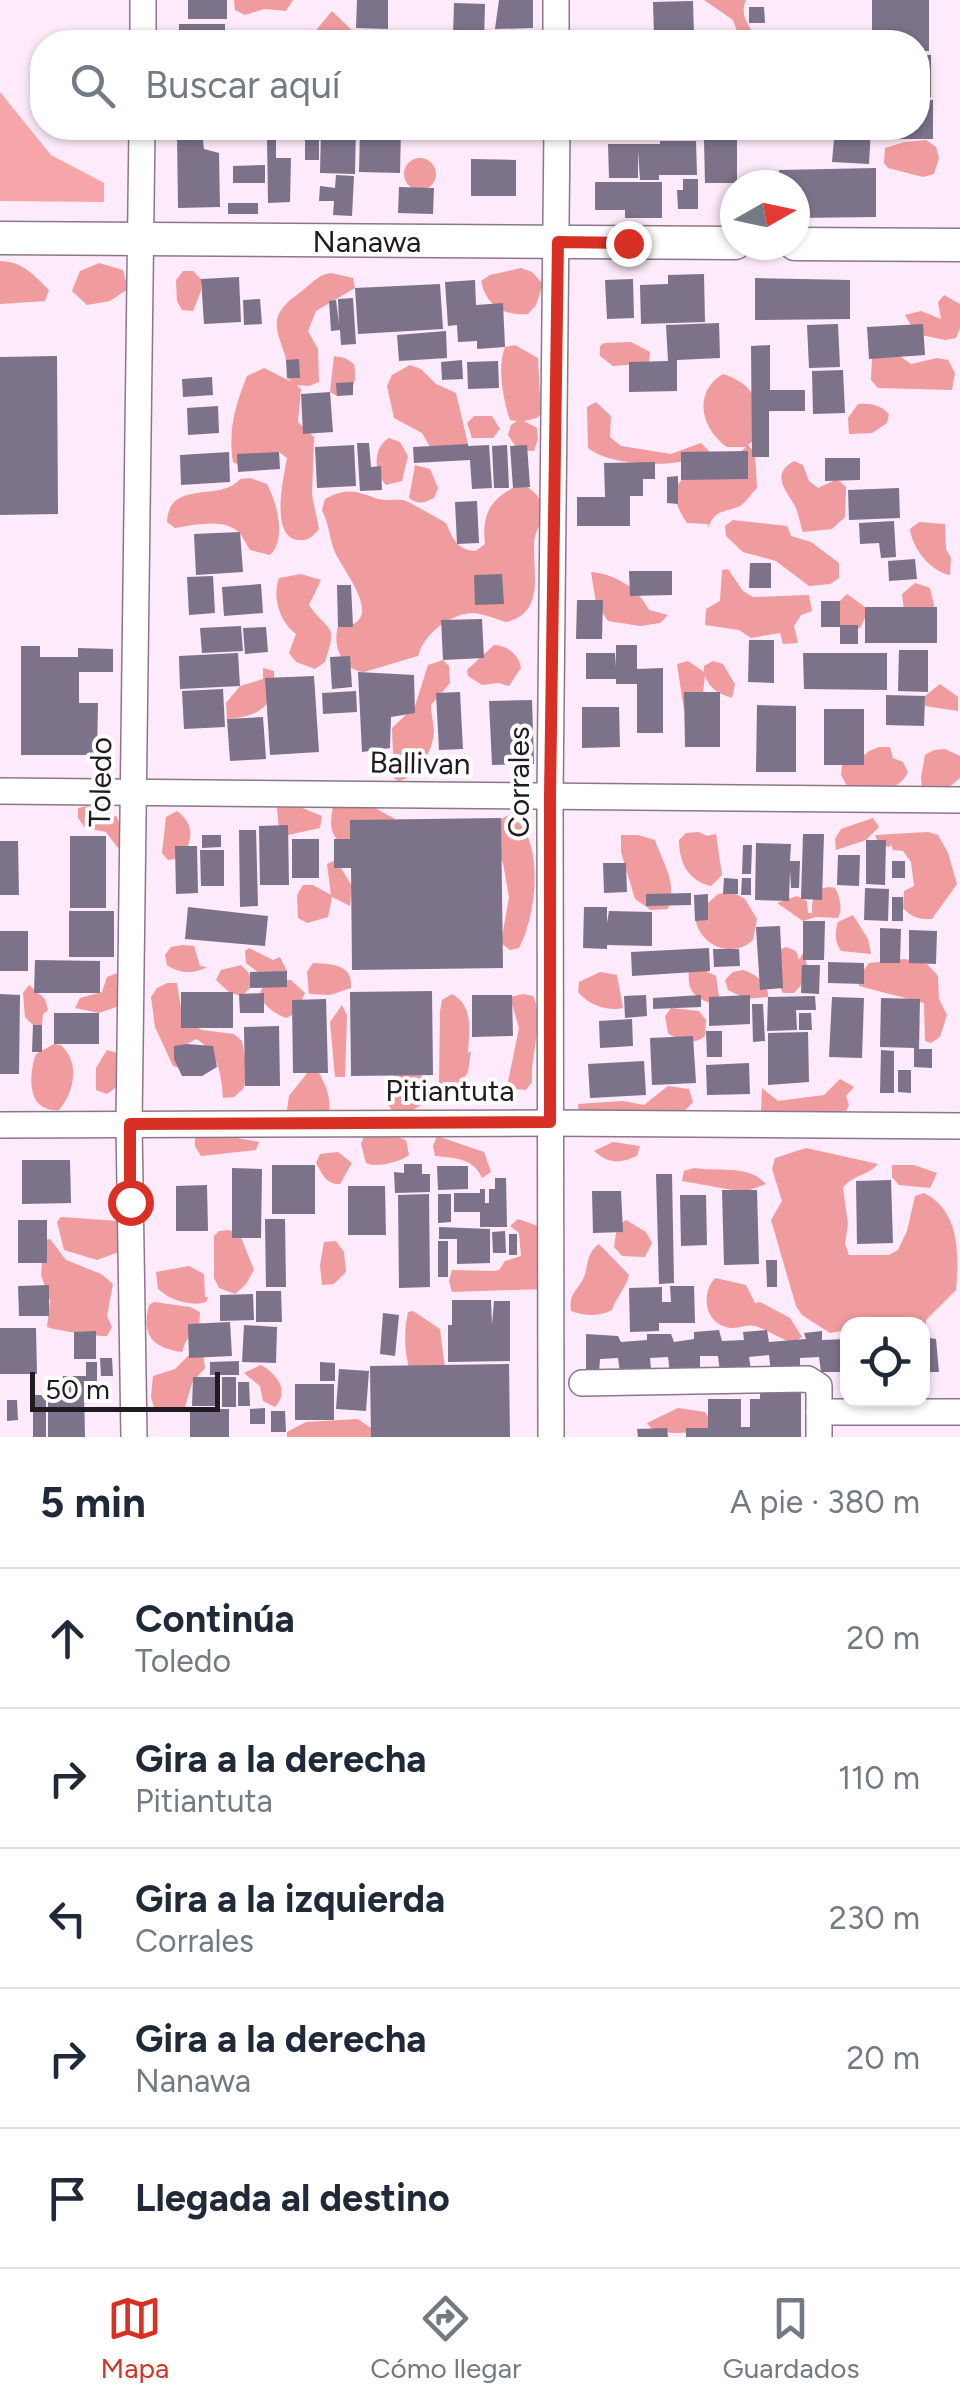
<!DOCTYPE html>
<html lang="es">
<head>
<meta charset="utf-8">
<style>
	:root { --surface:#fff; --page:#f6f6f7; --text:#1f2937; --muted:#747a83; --line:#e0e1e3; --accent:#d93025 }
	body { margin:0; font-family:Figtree,sans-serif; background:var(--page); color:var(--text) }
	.controls { position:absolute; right:30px; bottom:30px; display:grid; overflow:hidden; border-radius:20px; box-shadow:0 2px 8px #0004 }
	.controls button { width:90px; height:90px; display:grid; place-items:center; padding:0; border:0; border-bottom:2px solid var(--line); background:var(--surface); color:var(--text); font:50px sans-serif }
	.compass { position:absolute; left:720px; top:170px; width:90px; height:90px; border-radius:50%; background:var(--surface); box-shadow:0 2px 8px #0004; rotate:81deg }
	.scale { position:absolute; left:30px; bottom:25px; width:190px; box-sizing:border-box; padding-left:10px; border:5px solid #221a21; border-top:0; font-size:28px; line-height:35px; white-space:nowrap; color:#221a21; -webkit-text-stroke:8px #fff; paint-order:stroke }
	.stop { position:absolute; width:30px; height:30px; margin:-22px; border:8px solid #d93025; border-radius:50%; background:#fff }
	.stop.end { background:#d93025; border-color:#fff; box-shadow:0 2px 10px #0008 }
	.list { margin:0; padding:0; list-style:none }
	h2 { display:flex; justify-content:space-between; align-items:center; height:130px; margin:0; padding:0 40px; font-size:42px }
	h2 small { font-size:32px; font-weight:400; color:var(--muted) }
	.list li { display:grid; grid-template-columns:65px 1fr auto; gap:30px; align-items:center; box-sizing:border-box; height:140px; padding:0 40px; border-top:2px solid var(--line) }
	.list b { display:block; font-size:38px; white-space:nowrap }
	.list p { margin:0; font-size:32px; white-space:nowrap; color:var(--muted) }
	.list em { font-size:32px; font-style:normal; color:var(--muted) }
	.icon { flex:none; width:55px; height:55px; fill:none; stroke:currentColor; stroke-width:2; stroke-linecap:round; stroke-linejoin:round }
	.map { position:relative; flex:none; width:960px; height:1437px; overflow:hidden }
	.search { position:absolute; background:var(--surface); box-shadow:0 2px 8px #0004; left:30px; right:30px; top:30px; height:110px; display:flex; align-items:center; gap:25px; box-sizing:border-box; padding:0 35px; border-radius:40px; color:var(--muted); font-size:38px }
	.sheet { height:830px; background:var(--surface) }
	nav { display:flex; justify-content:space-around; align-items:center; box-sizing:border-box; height:140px; border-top:2px solid var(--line); background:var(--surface); font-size:28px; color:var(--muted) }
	nav a { display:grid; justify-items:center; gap:5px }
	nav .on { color:var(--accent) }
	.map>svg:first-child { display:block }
</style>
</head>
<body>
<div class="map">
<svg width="960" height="1437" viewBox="0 0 960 1437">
	<rect width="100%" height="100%" fill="#fdeafa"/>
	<polygon fill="#f6a6a9" points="0,92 51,155 104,183 104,202 0,201"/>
	<g fill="#f09b9e">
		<polygon points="234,0 293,0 286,11 264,9 245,15 235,10"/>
		<path d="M704,0H746C738,18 753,27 756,42H741L733,20Z"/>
		<polygon points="332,11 361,39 397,38 415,42 314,42 317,29"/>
		<polygon points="926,140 936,147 939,158 934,174 923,177 888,168 884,163 885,148 905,142"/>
		<circle cx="420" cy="174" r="16"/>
		<path d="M0,261C22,261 34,275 49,290L45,301L0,304Z"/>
		<polygon points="99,263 123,270 128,289 110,301 87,305 72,291 80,271"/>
		<path d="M521,268L532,272L543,284L536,305L528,314C503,316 486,305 481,281L490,275Z"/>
		<polygon points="183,271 193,271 201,279 201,291 193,311 182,310 177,301 176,280"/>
		<path d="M331,273L353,278L355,288L316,311L308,331L318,349L319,382L309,386L297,385L301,389L298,422L314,437L312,495L319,529C313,536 309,541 299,540C269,538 284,477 287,458L279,452L242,467L233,462C228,430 235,406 247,376L264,368L292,382L287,378C291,341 255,324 298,294C311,285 316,275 331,273Z"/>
		<polygon points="944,295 960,304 960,328 956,338 945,340 916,334 905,315 921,311 941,319 938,302"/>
		<polygon points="631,342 650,352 649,363 613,366 600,356 600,346 604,343"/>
		<path d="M515,345L538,358L541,414L537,418L524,421L537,428L538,439L534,451L518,450L508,435L511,425L517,421L510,420C503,399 497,368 505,347Z"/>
		<polygon points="897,354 911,364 937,358 948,360 955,373 952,390 878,388 871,380 872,356"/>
		<path d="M334,356L345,358L354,364C357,381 355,392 337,396L330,392Z"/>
		<polygon points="410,365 421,369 436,384 456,393 468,444 462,458 433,452 422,433 394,418 387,386 392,375"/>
		<path d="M723,374C758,386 760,404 756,439L748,445L755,453L757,488C752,493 746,502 740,506C724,513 715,509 708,528V524L687,523C647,464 720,476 746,447H727C700,428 693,392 723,374Z"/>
		<path d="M596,402L611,416L610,437L621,446L671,454L701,443L709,451C687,470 610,467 588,448L587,407Z"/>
		<path d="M858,404C869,403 883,405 889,415L887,423L872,433L849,434L848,418Z"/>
		<polygon points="474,416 492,416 500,429 493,438 472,438 467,423"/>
		<path d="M389,438L400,442L408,456L402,481L386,485C373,472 373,447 389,438Z"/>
		<path d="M794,461L803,465L809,481L818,488L837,479L846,487L845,517L832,529L803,532C800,524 799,516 796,508C789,493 768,475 794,461Z"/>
		<path d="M415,465L430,469L438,488L434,498C424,503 419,505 409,498Z"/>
		<path d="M250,478L267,484C277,503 287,539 270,555L250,550C247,546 245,540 241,535C228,517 195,525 175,528L167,522C169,478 221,503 240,479Z"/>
		<path d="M523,483L537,495L546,513C541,523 534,533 534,544C533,574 545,613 506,622C496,619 484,614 474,613C450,613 424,634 418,656L364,672C343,670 332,647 338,627C391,625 341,569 334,550C329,536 329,524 322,510L325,499C347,487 356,491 378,499C387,501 394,499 403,500C408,501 439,519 446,523C453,539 457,550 476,551L485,544C481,511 493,496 523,483Z"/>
		<polygon points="733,520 787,526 791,536 811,542 839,563 839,578 830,584 809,586 776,561 743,552 726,536 725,526"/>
		<path d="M919,522L945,524L946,549L951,558L950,575C931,572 912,548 910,529Z"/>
		<polygon points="728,569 743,591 753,597 809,595 812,611 801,615 794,626 798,643 783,644 780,633 751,638 739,630 705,625 706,609 720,601 722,570"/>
		<path d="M591,572C615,574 638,588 649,610L668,615L660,623L640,626L608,621L596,603Z"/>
		<path d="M301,574L321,580L309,605C328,633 339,622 325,662L315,669L296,662L289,653L296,634C280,622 272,598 279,578Z"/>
		<polygon points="915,583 930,588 935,610 904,610 902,594"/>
		<polygon points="847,594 865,607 865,618 860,628 850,631 840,625 840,601"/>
		<path d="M494,645C507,645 519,655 521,668L509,686L498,683L482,685L468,676L467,670Z"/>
		<path d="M443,660L449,666L450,683L431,705C431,713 433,721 434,730C434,749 418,778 398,781L394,778L392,728L415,706L428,665Z"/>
		<path d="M688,661L704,672V666L713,661L723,664L735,684L732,698C718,693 711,690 705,676L702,700L693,709L684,710L677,664Z"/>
		<path d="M263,668L274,671C275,706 262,716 227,719L226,703L240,686L263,679Z"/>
		<polygon points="940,684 958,697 958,711 925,706 925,696"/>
		<path d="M879,747H890L893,758L903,762L908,772C897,794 874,791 851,793L841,775L842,765H853L869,751Z"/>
		<polygon points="945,749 960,756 960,778 941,794 922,788 921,777 925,755 934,750"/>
		<polygon points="283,800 322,816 320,828 288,835 279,829 277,809"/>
		<path d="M334,803L375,808L395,819L351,851C330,837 328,828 334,803Z"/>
		<polygon points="88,806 117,817 126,840 118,848 106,832 85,828 78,818 78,808"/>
		<path d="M177,811C195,824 194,843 179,858L168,860L162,853L166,817Z"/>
		<path d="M509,815C547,835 536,917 519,948L510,950L501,943L509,897L503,863L497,854L499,820Z"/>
		<polygon points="873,818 879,827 866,840 836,850 835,839 841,829"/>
		<path d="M699,832L707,836L716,834L722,875L711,886C688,881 679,862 679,840L686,833Z"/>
		<path d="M928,832L938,835L948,853L957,884L932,919C919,919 912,918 903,908L904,891L914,886L911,862L903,851L893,850L891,844L890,847L879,845L875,835Z"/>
		<path d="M621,835H638L655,840C663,864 678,883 668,909L651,910L635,899L621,852Z"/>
		<polygon points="336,860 352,886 350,906 332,897 328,917 307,923 298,918 297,895 303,885 313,885 331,895 327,864"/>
		<path d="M829,887L835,888C840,897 843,909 838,918L816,917L803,921L777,903L797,896L807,901L808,913H812C812,903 812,898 819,889Z"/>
		<path d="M732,892L745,899L757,919L753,940C731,960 697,945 695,915L718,894Z"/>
		<path d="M853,915L868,939L871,954L841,951C835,942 834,932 838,922Z"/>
		<path d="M182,945L194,946L200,966L207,967C194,974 179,974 167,965L165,955L171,947Z"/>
		<path d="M786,947L796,951L799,960L803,953C811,970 807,980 794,993H783L778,983L776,951Z"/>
		<polygon points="249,948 273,960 280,957 287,971 260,974 246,963 245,951"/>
		<polygon points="905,959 927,964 938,976 939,999 947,1015 940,1037 931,1043 925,1041 924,1003 859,986 860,975 869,963"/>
		<path d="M313,963C332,964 353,964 351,988L330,995L309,994L307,972Z"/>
		<polygon points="241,965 249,973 253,985 242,996 230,993 216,980 221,970"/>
		<path d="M689,970L706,971L716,976L719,997L710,1003C693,997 687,989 689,970Z"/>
		<path d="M743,970C755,974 769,983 768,997L746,999L728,990L725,980L733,972Z"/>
		<path d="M600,972L617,975L623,1008C608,1012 587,1004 578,992L579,982Z"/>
		<polygon points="117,973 126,978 119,1006 99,1013 75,1008 80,998 102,992 107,977"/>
		<path d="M279,980H291L305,993L296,1013L286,1018C264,1010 245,987 279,980Z"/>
		<path d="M167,983H177L183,1020L202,1030L234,1034L242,1041L248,1075L243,1089L234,1097L223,1098C221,1074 219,1052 196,1039L187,1044L183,1069L173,1066L155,1027L151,997L157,988Z"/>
		<polygon points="29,985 45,999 48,1010 43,1014 42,1025 33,1025 25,1017 23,993"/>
		<path d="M452,994C474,1006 469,1030 468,1053L471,1051L468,1072L462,1082L439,1085L440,1011L442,1000Z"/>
		<path d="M523,994L533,996C545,1020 530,1055 532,1082L526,1090L515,1089L510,1094L508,1082L519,1028L510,997Z"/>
		<polygon points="342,1005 347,1015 345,1077 335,1077 330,1022"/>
		<path d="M671,1008L699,1011L706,1020L705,1036C692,1046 680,1042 668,1033L665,1016Z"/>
		<path d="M54,1044L61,1045C80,1063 75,1090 59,1110C27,1113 28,1076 36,1054Z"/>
		<polygon points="107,1050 117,1053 118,1086 107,1094 96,1090 96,1068"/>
		<polygon points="416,1071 425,1078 426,1102 413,1110 392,1110 386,1102 386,1091 396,1073"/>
		<path d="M308,1072L319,1073C328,1089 333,1105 327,1123L286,1117L289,1096Z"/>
		<polygon points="840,1079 854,1087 846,1096 849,1105 846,1111 772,1117 761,1110 762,1088 778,1101 824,1095"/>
		<path d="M668,1086L689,1089L693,1102C669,1133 613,1117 579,1114L578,1104L623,1101L644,1105Z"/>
		<polygon points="205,1132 259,1142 256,1150 201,1156 195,1146 195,1135"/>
		<path d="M389,1134L406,1140L409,1155C400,1162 377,1168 366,1163L361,1144L364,1137Z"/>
		<path d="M437,1136L484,1152L491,1172L482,1178C474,1158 455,1158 435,1156L433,1146Z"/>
		<path d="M613,1142L640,1146L637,1156C619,1164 609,1164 594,1151Z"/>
		<path d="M806,1148L878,1164C868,1176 853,1174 843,1188L848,1224L845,1244L849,1255H889L898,1250L907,1231L915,1196L924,1193C960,1211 959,1254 956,1290L926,1320V1330L923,1332L922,1324H848L847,1330L830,1333L802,1315L796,1306L771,1220L782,1201L772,1169L775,1158Z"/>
		<path d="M338,1152L352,1163L340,1184C326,1185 322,1173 316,1163L320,1154Z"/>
		<polygon points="892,1165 914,1165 937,1173 930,1188 899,1185 892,1177"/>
		<path d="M694,1168C717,1172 749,1164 766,1184L744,1192L682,1181L684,1171Z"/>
		<polygon points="61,1217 119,1221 119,1252 97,1260 64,1250 57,1222"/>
		<polygon points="518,1219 541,1227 543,1289 452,1292 449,1281 452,1270 493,1271 499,1270 505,1261 521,1256 519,1233 510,1226"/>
		<polygon points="626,1220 646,1232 652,1243 645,1257 622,1256 614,1247 617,1226"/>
		<polygon points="229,1230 240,1235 254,1270 246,1284 235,1294 219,1288 214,1278 214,1236 219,1231"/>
		<path d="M50,1239L66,1260L101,1274L113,1284L107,1316L112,1327L107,1336C99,1337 54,1330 47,1327L50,1301L41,1275L44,1240Z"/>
		<polygon points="336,1241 344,1252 346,1272 334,1284 322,1285 320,1265 324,1242"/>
		<path d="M599,1244L629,1275C626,1288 616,1297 612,1310C599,1317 585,1316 571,1311C569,1295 574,1294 582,1281C590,1267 584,1255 599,1244Z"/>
		<path d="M189,1266L204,1274L205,1297H208L206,1302C191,1307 170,1300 158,1289L156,1272Z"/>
		<path d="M715,1278L746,1285L755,1303L760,1302L790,1318L802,1337L793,1343C780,1339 768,1330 755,1326C748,1324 739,1328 731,1328C705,1325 700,1295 715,1278Z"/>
		<path d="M154,1302L190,1307L200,1312L199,1329L186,1341L182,1352C153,1348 141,1336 149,1305Z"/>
		<path d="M413,1311L440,1329L446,1377L414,1381C404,1358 403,1336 408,1312Z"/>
		<polygon points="193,1351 203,1355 205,1368 192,1383 185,1407 155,1411 151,1397 153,1376 175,1369"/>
		<path d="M261,1365C277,1374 290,1391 275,1407L263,1401L260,1386L244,1373Z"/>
		<path d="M678,1408L705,1412L715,1427C695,1434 675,1434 653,1431L647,1423Z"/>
		<polygon points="358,1419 375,1431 374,1437 287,1437 287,1432 306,1422"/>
	</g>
	<g fill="#7c7289">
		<rect x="188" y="0" width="39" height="19"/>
		<polygon points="357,0 388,0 388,29 356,28"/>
		<polygon points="499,0 533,0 533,28 495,29"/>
		<polygon points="872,0 929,0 929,51 918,51 918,42 872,42"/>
		<polygon points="693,1 694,36 654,36 653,2"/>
		<polygon points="454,3 485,4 484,42 425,42 426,35 453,36"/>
		<polygon points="749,7 764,7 765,23 749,23"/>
		<rect x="179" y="24" width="46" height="18"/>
		<polygon points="499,33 539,34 538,42 499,42"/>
		<polygon points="595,36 662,38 662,42 595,42"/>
		<polygon points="698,36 740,36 740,42 699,42"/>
		<rect x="918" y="55" width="13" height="42"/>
		<polygon points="918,100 933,100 933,139 884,139 884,128 918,128"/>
		<polygon points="165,128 288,128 288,138 276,138 276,158 291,158 290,202 268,203 267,138 235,137 235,132 202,132 204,149 219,153 220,207 178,208 177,134 194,133 165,133"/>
		<rect x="305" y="128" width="14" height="32"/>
		<polygon points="321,128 356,128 355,174 320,173"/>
		<polygon points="360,128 401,128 400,173 359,172"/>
		<polygon points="492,128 533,128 533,136 492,137"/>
		<rect x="617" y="128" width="39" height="12"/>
		<rect x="678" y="128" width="20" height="11"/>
		<polygon points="835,128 871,128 869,164 832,162"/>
		<polygon points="704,140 737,140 737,183 705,183"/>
		<polygon points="660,141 696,141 697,175 659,175 659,180 640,180 638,151 638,178 609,178 608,144 660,144"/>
		<polygon points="471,159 516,160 516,196 471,196"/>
		<polygon points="265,165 265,183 233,183 233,166"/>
		<polygon points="876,168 876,217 795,218 795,185 779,185 779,170"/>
		<polygon points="336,175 354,176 352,216 333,215 334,201 319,201 320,186 335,188"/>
		<polygon points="683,179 698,179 698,209 678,209 677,190 683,190"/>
		<polygon points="595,182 662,182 662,218 625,218 625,210 595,210"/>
		<polygon points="399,187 434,188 433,214 398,213"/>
		<rect x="228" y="203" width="30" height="11"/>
		<polygon points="704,274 705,322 641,324 640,285 668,284 668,275"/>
		<polygon points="239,277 241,322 204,324 201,279"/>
		<polygon points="755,278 850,280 850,319 755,320"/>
		<polygon points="633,279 634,318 607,319 605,280"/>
		<polygon points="475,280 476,305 503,303 505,347 477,349 477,341 458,342 457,325 448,326 445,282"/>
		<polygon points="440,284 443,329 358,334 355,288"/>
		<polygon points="353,298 356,344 341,345 340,330 331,331 329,301 336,300 339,324 338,299"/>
		<polygon points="260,299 262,324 244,325 243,300"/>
		<polygon points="719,323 720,358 677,360 677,391 629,392 629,362 668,361 666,325"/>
		<polygon points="838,324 840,367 809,368 807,325"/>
		<polygon points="923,324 925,355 869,359 867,327"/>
		<polygon points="446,331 447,358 399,361 397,335"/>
		<polygon points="770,345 770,390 805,390 805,411 769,411 769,457 752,457 751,346"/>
		<polygon points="57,356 58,514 0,515 0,357"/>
		<polygon points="299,359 300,378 287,378 286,360"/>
		<polygon points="462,360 463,379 442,380 441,362"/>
		<polygon points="498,361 499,388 468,389 467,362"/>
		<polygon points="843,370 845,413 813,414 812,371"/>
		<polygon points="212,377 213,395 183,397 182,379"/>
		<polygon points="353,382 353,395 337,396 336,383"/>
		<polygon points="330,392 333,432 303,434 301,394"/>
		<polygon points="218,406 219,433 188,435 187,408"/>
		<polygon points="357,443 369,443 371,467 381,466 382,490 360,491"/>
		<polygon points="468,444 468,446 489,445 492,488 472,489 470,460 414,463 413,447"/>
		<polygon points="354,445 356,486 317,488 315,447"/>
		<polygon points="507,445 509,488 494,488 492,446"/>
		<polygon points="527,445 530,487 513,488 510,446"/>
		<polygon points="748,451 748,479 681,480 681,452"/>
		<polygon points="229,452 230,482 181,485 180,455"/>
		<polygon points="279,452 280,469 238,472 237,454"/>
		<polygon points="825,458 860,458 860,480 825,481"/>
		<polygon points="655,462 655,479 643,479 643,496 630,496 630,526 577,526 577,497 605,497 604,463"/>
		<polygon points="678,476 678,504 667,503 667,477"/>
		<polygon points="899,488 900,518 849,520 848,490"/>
		<polygon points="477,501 479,543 457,544 455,502"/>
		<polygon points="894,521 896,557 881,558 879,543 860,544 859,523"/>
		<polygon points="240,532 243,572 196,575 194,534"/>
		<polygon points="915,559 917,579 889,581 888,561"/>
		<polygon points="750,563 771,563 771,588 749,588"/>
		<polygon points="629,571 672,571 672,595 630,596"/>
		<polygon points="502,574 504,604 475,605 474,575"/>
		<polygon points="213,576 215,613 189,615 187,577"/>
		<polygon points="261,584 263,613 224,616 222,587"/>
		<polygon points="337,585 351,585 353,627 338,627"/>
		<polygon points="577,600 603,600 602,639 576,639"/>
		<rect x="821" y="601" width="19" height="26"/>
		<rect x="865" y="607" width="72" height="36"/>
		<polygon points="482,619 484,658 443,660 441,620"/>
		<rect x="840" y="625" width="18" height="19"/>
		<polygon points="241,626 243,651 202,653 200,628"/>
		<polygon points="266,627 268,652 245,654 243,628"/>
		<polygon points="749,640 774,640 774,683 748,682"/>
		<polygon points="616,645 637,645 637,669 663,668 663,733 637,733 637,684 616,684 616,679 586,679 586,653 615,653 616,667"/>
		<polygon points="21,646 40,646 40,657 78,657 78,648 113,649 113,672 79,672 79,703 98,703 97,755 21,755"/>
		<polygon points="899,650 928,650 928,692 898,691"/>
		<polygon points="238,653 240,686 180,689 179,656"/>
		<polygon points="803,653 887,653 887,690 804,689"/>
		<polygon points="350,656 352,687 332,689 330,657"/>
		<polygon points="358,672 414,675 415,713 391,717 390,748 362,752"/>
		<polygon points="314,676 319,752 270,755 265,678"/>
		<polygon points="223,689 225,727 184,729 182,691"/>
		<polygon points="356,691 357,712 323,714 322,693"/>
		<polygon points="460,692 463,749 439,750 436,693"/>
		<polygon points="684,692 720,692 720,747 685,747"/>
		<polygon points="886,695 925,696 924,726 886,725"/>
		<polygon points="532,700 534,764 492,765 489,701"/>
		<polygon points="757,705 796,706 796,772 756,772"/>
		<polygon points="582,707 619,707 620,747 582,748"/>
		<rect x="824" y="709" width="40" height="56"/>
		<polygon points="263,717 266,759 230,761 227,719"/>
		<polygon points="501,818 503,968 352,970 351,868 334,868 334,839 350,839 350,820"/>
		<polygon points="288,825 289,885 260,885 259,826"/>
		<polygon points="239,830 256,830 258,906 240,907"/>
		<polygon points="803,834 824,834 822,900 801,899"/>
		<polygon points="202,835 221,835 221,847 202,848"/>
		<rect x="70" y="836" width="36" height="72"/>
		<rect x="292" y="839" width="27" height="39"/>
		<polygon points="866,840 886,840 885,885 866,884"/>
		<polygon points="0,841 18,841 19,895 0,895"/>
		<polygon points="756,843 791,844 790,861 800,861 799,888 791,888 790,870 789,901 755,900"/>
		<polygon points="743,845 752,845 751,874 742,874"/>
		<polygon points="175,846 197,846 198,893 176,894"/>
		<polygon points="200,850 224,850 224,886 201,886"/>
		<polygon points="838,855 860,855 859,886 837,885"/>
		<rect x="892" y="861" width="13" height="17"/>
		<polygon points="603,863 626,863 627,892 604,893"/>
		<polygon points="724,878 738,879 738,894 723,894"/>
		<polygon points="742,878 751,878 751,895 741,895"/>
		<polygon points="865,888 889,889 888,921 864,920"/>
		<polygon points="691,893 691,905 646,906 646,894"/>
		<polygon points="708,894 708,920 695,921 694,895"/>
		<rect x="892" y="897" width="11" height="24"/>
		<polygon points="188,907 268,916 265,946 185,939"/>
		<polygon points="584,907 607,907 607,923 609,911 652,912 652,946 607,945 607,949 583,948"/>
		<rect x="69" y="911" width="45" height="46"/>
		<polygon points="803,921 825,921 824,960 803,960"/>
		<polygon points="780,926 783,988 760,990 756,927"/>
		<polygon points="880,928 901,929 900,963 880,963"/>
		<polygon points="909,930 937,931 936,964 909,963"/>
		<rect x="0" y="931" width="28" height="40"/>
		<polygon points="709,948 710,971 632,976 631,952"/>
		<polygon points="713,949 739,949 740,966 714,967"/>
		<polygon points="35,960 100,961 100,993 34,993"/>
		<polygon points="828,962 864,963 864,984 828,983"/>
		<polygon points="802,965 820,965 819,994 801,993"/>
		<polygon points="287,971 287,987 250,988 250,972"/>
		<polygon points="432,991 433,1075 351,1076 350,992"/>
		<rect x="181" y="992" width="52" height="36"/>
		<polygon points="264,993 264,1013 240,1013 239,994"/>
		<polygon points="0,994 20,995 19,1074 0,1074"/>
		<polygon points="472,995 512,995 513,1036 472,1037"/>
		<polygon points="646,995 647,1016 625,1018 624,996"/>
		<polygon points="701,995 701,1007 653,1009 653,998"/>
		<polygon points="750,995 750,1024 709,1026 709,997"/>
		<polygon points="815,996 816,1010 796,1010 797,1030 767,1031 768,997"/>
		<polygon points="832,997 864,998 862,1058 829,1057"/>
		<polygon points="881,998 920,999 919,1049 932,1049 932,1068 914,1067 914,1048 880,1047"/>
		<polygon points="326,999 328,1073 293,1073 292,1000"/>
		<polygon points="752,1004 763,1004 765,1041 753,1042"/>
		<rect x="54" y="1013" width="45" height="31"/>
		<polygon points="799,1013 811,1013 812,1030 799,1030"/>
		<polygon points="632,1019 633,1046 600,1048 599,1021"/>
		<polygon points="33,1025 42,1025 42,1052 32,1052"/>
		<polygon points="279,1026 280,1086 245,1086 244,1027"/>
		<polygon points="706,1031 722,1031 722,1057 707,1057"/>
		<polygon points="808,1032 809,1082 768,1085 768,1033"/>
		<polygon points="693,1036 696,1083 652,1085 650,1038"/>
		<polygon points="187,1044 213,1046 217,1067 202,1076 182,1076 174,1059 174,1046"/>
		<polygon points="881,1050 894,1051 894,1093 880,1093"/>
		<polygon points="644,1061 646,1095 590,1098 588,1064"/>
		<polygon points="749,1063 750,1094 707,1095 706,1065"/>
		<polygon points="898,1070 911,1070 911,1093 898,1092"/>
		<polygon points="22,1160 70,1160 71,1203 22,1204"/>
		<polygon points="404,1164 422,1164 422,1174 430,1174 430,1192 395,1193 394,1172 404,1173"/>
		<rect x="272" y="1165" width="43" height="49"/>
		<polygon points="437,1166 468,1166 468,1189 438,1190"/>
		<polygon points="232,1168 262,1169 261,1238 232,1238"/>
		<polygon points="656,1174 672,1174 674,1283 659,1284"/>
		<polygon points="495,1178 506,1178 507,1227 480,1227 480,1212 454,1212 454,1193 480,1193 480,1189 485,1189 485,1203 489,1203 489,1189 495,1189"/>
		<polygon points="891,1180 893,1243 857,1244 856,1181"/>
		<polygon points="207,1185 208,1231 176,1231 176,1186"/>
		<polygon points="348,1186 385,1186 386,1235 348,1235"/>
		<polygon points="722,1190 757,1190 759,1264 724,1265"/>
		<polygon points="592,1191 621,1191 623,1232 593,1233"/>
		<polygon points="429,1194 430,1287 399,1288 398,1195"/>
		<polygon points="438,1194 451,1194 451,1222 438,1223"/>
		<polygon points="680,1195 706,1195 707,1245 681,1246"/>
		<polygon points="265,1219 285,1219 286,1287 266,1287"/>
		<rect x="18" y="1220" width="29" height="43"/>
		<polygon points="439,1227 490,1229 490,1263 457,1264 457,1239 439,1239"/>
		<polygon points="505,1231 506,1253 493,1253 492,1232"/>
		<rect x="509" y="1234" width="8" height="21"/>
		<rect x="438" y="1241" width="10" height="36"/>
		<polygon points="766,1260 777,1260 777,1287 767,1287"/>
		<polygon points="49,1285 49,1316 19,1316 18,1286"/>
		<polygon points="670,1286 694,1286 695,1323 659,1323 659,1331 630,1332 629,1288 662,1287 662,1302 671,1302"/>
		<polygon points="256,1291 281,1291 282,1322 256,1322"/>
		<polygon points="253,1294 254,1320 220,1321 220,1295"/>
		<polygon points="452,1300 491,1300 492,1325 494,1301 510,1301 510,1361 448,1362 448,1325 452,1325"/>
		<polygon points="383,1313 399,1315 395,1356 380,1354"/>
		<polygon points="230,1322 232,1356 189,1358 188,1324"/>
		<polygon points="244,1325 277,1327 276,1363 242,1362"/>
		<polygon points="0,1328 36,1328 37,1374 0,1374"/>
		<polygon points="719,1330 722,1341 744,1340 743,1332 767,1330 769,1342 806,1339 804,1333 822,1331 822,1340 848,1339 848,1372 821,1372 819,1357 800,1358 800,1373 771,1373 769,1355 749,1357 751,1370 720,1373 718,1356 700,1356 700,1372 670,1373 668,1357 650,1358 651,1370 620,1372 618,1358 600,1359 599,1374 586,1375 586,1334 618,1336 621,1342 647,1340 647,1334 671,1334 674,1342 694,1339 694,1332"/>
		<polygon points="96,1331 96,1359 74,1359 74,1332"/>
		<polygon points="922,1337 936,1339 939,1372 922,1372"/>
		<polygon points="100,1358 112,1358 113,1376 101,1376"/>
		<polygon points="239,1361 239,1375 210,1375 210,1362"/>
		<polygon points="86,1362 97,1362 97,1389 84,1389 85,1437 48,1437 48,1376 86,1376"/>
		<polygon points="320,1362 335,1363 335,1381 320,1381"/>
		<polygon points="509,1364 510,1437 371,1437 370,1366"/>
		<polygon points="339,1369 369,1371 366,1411 336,1409"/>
		<polygon points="193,1377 219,1377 219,1406 192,1406"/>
		<rect x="222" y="1377" width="14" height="30"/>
		<polygon points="238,1382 249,1382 250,1406 238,1406"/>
		<rect x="295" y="1384" width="39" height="36"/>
		<polygon points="760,1384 801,1384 801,1437 686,1437 686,1428 708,1428 708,1399 741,1399 741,1427 750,1427 750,1399 760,1399"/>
		<rect x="33" y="1395" width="13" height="42"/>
		<polygon points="7,1400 17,1400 18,1420 7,1421"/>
		<polygon points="265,1408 265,1424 250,1424 250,1409"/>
		<rect x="190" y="1409" width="39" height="28"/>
		<polygon points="271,1411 285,1411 286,1432 271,1432"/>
		<polygon points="667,1428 668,1437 638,1437 637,1429"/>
	</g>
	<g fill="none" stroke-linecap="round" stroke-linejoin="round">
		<defs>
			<g id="minor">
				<polyline points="556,0 556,42"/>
				<polyline points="143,42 143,0"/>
				<polyline points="0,791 960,800"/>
				<polyline points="0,1125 550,1123 960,1126"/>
				<polyline points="582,1383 808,1379 819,1386 819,1437"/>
				<polyline points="819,1412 960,1412"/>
				<polyline points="134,1437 129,1124 142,128"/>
				<polyline points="551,1437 550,796 557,128"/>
			</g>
			<g id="tertiary">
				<polyline points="0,238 735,243"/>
				<polyline points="795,244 960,245"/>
			</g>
		</defs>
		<use href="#minor" stroke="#8b7789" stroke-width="28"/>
		<use href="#tertiary" stroke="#8b7789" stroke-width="35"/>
		<use href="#minor" stroke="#fff" stroke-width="25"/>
		<use href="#tertiary" stroke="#fff" stroke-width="32"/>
	</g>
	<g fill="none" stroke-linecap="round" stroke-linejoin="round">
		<polyline stroke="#d93025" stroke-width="12" points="130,1202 130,1124 550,1122 550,796 558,242 628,243"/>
	</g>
	<g text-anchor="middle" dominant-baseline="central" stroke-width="8" stroke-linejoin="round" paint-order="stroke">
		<g font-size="30" fill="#221a21" stroke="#fff">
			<text x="367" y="241">Nanawa</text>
			<text transform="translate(420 763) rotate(1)">Ballivan</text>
			<text transform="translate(100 782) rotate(-89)">Toledo</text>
			<text transform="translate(518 782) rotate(-90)">Corrales</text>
			<text x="450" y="1090">Pitiantuta</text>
		</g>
	</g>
</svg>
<div class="controls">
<button><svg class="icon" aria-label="locate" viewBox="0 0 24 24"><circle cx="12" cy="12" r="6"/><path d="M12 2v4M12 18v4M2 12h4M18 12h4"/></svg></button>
</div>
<svg class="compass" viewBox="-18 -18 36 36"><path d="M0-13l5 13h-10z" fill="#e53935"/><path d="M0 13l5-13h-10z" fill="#747a83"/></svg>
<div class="scale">50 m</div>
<div class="stop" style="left:130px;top:1202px"></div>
<div class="stop end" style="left:628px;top:243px"></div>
<div class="search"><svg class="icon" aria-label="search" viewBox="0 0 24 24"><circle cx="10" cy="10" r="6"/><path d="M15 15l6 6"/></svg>Buscar aquí</div>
</div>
<section class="sheet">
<h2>5 min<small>A pie · 380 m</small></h2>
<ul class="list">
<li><svg class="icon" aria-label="ahead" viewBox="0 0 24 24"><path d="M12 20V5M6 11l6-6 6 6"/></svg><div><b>Continúa</b><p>Toledo</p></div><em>20 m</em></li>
<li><svg class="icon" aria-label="right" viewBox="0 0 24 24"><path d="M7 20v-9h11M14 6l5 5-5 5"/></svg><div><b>Gira a la derecha</b><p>Pitiantuta</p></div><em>110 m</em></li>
<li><svg class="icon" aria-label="left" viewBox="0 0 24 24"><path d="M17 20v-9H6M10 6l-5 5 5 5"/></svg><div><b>Gira a la izquierda</b><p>Corrales</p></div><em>230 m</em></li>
<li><svg class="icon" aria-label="right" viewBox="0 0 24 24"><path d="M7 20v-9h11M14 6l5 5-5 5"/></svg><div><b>Gira a la derecha</b><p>Nanawa</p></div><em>20 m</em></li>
<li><svg class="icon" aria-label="arrive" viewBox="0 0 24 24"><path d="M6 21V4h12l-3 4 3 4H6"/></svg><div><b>Llegada al destino</b></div></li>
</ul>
</section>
<nav>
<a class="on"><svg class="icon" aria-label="map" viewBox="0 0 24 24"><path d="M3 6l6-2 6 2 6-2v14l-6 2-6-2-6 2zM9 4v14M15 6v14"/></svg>Mapa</a>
<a><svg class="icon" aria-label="directions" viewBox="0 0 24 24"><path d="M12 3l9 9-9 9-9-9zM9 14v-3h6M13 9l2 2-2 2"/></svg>Cómo llegar</a>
<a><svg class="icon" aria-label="saved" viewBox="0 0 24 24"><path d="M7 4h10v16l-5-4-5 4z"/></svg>Guardados</a>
</nav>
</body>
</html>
